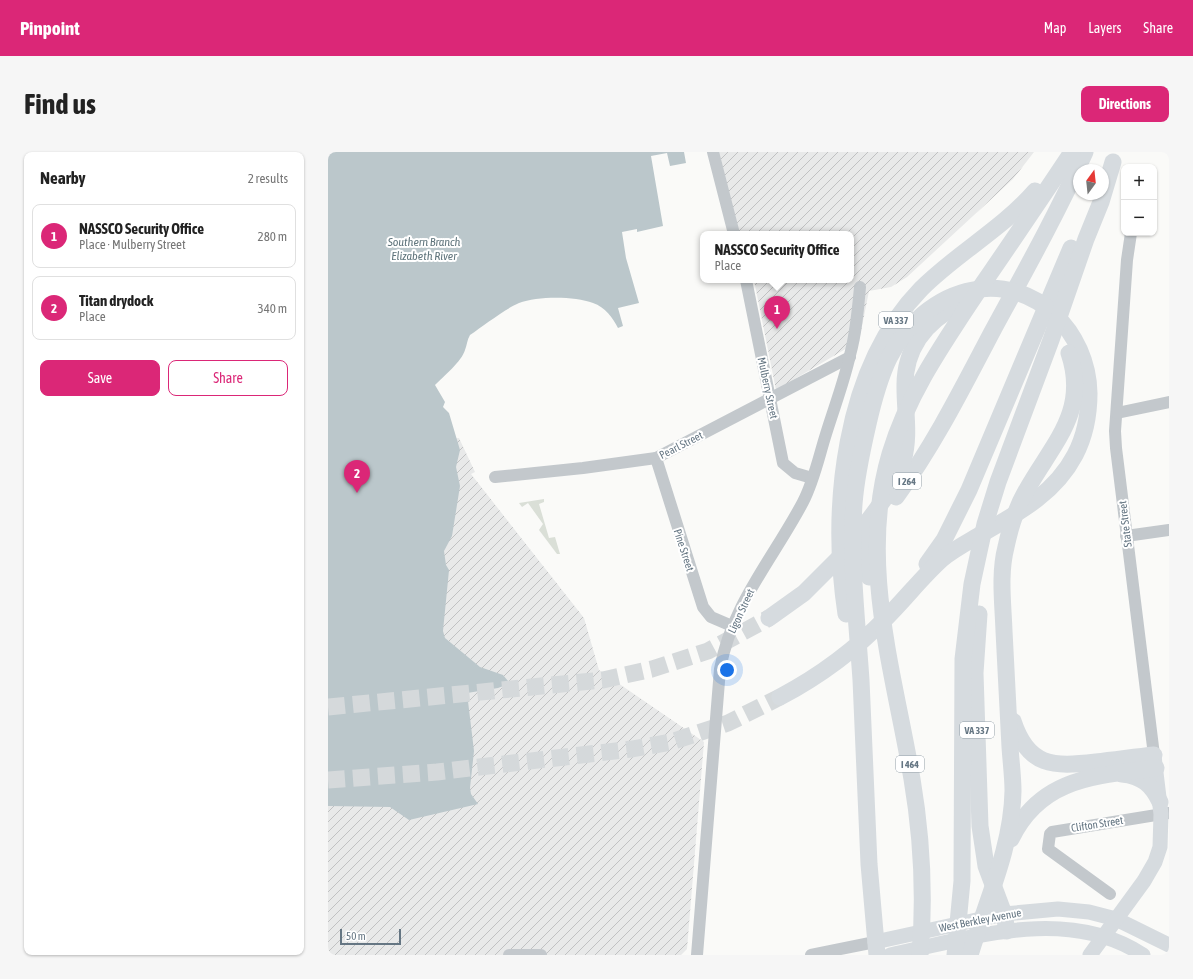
<!DOCTYPE html>
<html lang="en">
<head>
<meta charset="utf-8">
<style>
	:root { --surface:#fff; --page:#f6f6f6; --text:#222; --muted:#767676; --line:#e0e0e0; --accent:#db2777 }
	body { margin:0; font-family:"Asap Condensed",sans-serif; background:var(--page); color:var(--text) }
	.controls { position:absolute; right:12px; top:12px; display:grid; overflow:hidden; border-radius:8px; box-shadow:0 1px 3px #0004 }
	.controls button { width:36px; height:36px; display:grid; place-items:center; padding:0; border:0; border-bottom:1px solid var(--line); background:var(--surface); color:var(--text); font:20px sans-serif }
	.compass { position:absolute; left:745px; top:12px; width:36px; height:36px; border-radius:50%; background:var(--surface); box-shadow:0 1px 3px #0004; rotate:15deg }
	.scale { position:absolute; left:12px; bottom:10px; width:61px; box-sizing:border-box; padding-left:4px; border:2px solid #657683; border-top:0; font-size:11px; line-height:14px; white-space:nowrap; color:#657683; -webkit-text-stroke:3px #fff; paint-order:stroke }
	.you { position:absolute; left:399px; top:518px; width:14px; height:14px; margin:-10px; border:3px solid #fff; border-radius:50%; background:#1a73e8; box-shadow:0 0 0 6px #1a73e833 }
	.badge { display:grid; place-items:center; width:26px; height:26px; border-radius:50%; background:var(--accent); color:#fff; font-size:13px; font-weight:700 }
	.pin { position:absolute; translate:-50% -33px; filter:drop-shadow(0 1px 2px #0008) }
	.pin::after { content:''; position:absolute; top:21px; width:14px; height:12px; background:inherit; clip-path:polygon(0 0,100% 0,50% 100%) }
	.popup { position:absolute; left:372px; top:79px; width:154px; height:52px; box-sizing:border-box; display:grid; place-content:center; border-radius:8px; background:var(--surface); filter:drop-shadow(0 1px 3px #0005); font-size:13px; white-space:nowrap; color:var(--muted) }
	.popup b { font-size:15px; color:var(--text) }
	.popup::after { content:''; position:absolute; left:50%; top:100%; margin-left:-8px; border:8px solid transparent; border-top-color:var(--surface) }
	.list { margin:0; padding:0; list-style:none }
	h2 { display:flex; justify-content:space-between; align-items:center; height:52px; margin:0; padding:0 16px; font-size:17px }
	h2 small { font-size:13px; font-weight:400; color:var(--muted) }
	.list li { display:grid; grid-template-columns:26px 1fr auto; gap:12px; align-items:center; box-sizing:border-box; height:64px; margin:0 8px 8px; padding:0 8px; border:1px solid var(--line); border-radius:8px }
	.list b { display:block; font-size:15px; white-space:nowrap }
	.list p { margin:0; font-size:13px; white-space:nowrap; color:var(--muted) }
	.list em { font-size:13px; font-style:normal; color:var(--muted) }
	.actions { display:flex; gap:8px; padding:12px 16px }
	.actions a { flex:1; padding:9px 0; border:1px solid var(--accent); border-radius:8px; text-align:center; font-size:14px; color:var(--accent) }
	.actions .main { background:var(--accent); color:#fff }
	.map { position:relative; flex:none; width:841px; height:803px; overflow:hidden; border-radius:8px }
	header { display:flex; align-items:center; gap:24px; box-sizing:border-box; height:56px; padding:0 20px; background:var(--accent); color:#fff }
	header strong { font-size:19px }
	nav { display:flex; gap:22px; margin-inline-start:auto; font-size:14px }
	.intro { display:flex; align-items:center; justify-content:space-between; box-sizing:border-box; height:96px; padding:0 24px }
	h1 { margin:0; font-size:28px }
	.button { padding:10px 18px; border-radius:8px; background:var(--accent); color:#fff; font-size:14px; font-weight:700 }
	main { display:flex; gap:24px; padding:0 24px }
	aside { flex:1; background:var(--surface); border-radius:8px; box-shadow:0 1px 3px #0004 }
	.map>svg:first-child { display:block }
</style>
</head>
<body>
<header>
<strong>Pinpoint</strong>
<nav><a>Map</a><a>Layers</a><a>Share</a></nav>
</header>
<div class="intro"><h1>Find us</h1><a class="button">Directions</a></div>
<main>
<aside>
<h2>Nearby<small>2 results</small></h2>
<ul class="list">
<li><span class="badge">1</span><div><b>NASSCO Security Office</b><p>Place · Mulberry Street</p></div><em>280 m</em></li>
<li><span class="badge">2</span><div><b>Titan drydock</b><p>Place</p></div><em>340 m</em></li>
</ul>
<div class="actions"><a class="main">Save</a><a>Share</a></div>
</aside>
<div class="map">
<svg width="841" height="803" viewBox="0 0 841 803">
	<defs>
		<pattern id="industrial-furrows" width="10" height="10" patternUnits="userSpaceOnUse"><rect width="10" height="10" fill="#e8e9e9"/><path d="M-1 1l2-2M0 10L10 0M9 11l2-2" fill="none" stroke="#c0c1c2"/></pattern>
	</defs>
	<rect width="100%" height="100%" fill="#fafaf8"/>
	<g fill="url(#industrial-furrows)">
		<polygon points="390,0 706,0 685,27 579,125 563,135 541,139 531,189 448,238 426,128 523,128 523,82 406,82"/>
		<polygon points="0,158 121,287 131,286 147,320 143,322 256,466 271,518 376,590 359,797 353,803 0,803"/>
	</g>
	<polygon fill="#dadfd7" points="216,347 216,350 211,352 221,386 227,385 232,402 229,402 211,378 215,372 200,351 194,355 191,351"/>
	<path fill="#bbc7cb" d="M0,0H356L358,11L342,14L339,1L323,4L335,74L309,80V77L294,80L298,106L311,151L290,156L295,174L290,176C285,166 277,155 265,151C246,144 210,144 191,151C177,157 155,174 142,183C139,188 139,193 137,198C134,209 115,225 107,233L117,250L115,255L121,261L132,298L128,315L132,334L124,384L116,399L118,413L121,418L115,479L117,486L152,515L175,523L180,529L178,533L170,536L139,541L146,599L142,636L143,642L150,652L81,668L62,655L0,654Z"/>
	<g fill="none" stroke-linecap="round" stroke-linejoin="round">
		<g stroke="#d5d9db" stroke-width="17" stroke-dasharray="17 8" stroke-linecap="butt">
			<polyline points="0,555 275,528 324,517 380,499 441,466"/>
			<polyline points="0,628 109,620 304,597 343,590 400,571 452,545"/>
		</g>
		<g stroke="#c3c8cc" stroke-width="12">
			<polyline points="385,0 406,82"/>
			<polyline points="803,81 799,108 787,279 788,296 826,603"/>
			<polyline points="418,128 455,311 467,321 484,326"/>
			<polyline points="789,261 841,250"/>
			<polyline points="328,306 375,455 383,465 404,474"/>
			<polyline points="167,325 255,316 328,306 522,205"/>
			<polyline points="798,384 841,378"/>
			<polyline points="782,742 720,697 722,682 724,680 841,661"/>
			<polyline points="181,803 213,803"/>
			<path d="M369,803L392,517C404,452 445,407 475,350C486,329 491,304 498,282C506,256 516,230 522,203C528,181 530,158 532,135"/>
			<polyline points="483,803 547,790"/>
		</g>
		<g stroke="#d6dbdf" stroke-width="15">
			<polyline points="547,790 676,762 730,757 761,760 788,767 841,793"/>
			<path d="M562,803C643,786 739,753 815,803"/>
			<polyline points="762,803 816,729 827,710 832,695 833,662 826,604"/>
		</g>
		<g stroke="#d6dbdf" stroke-width="17">
			<path d="M568,345C606,293 634,237 664,180C696,121 729,62 757,0"/>
			<polyline points="534,374 541,425"/>
			<path d="M523,391C542,365 566,340 575,309C582,284 577,261 577,236C576,198 597,169 630,154"/>
			<polyline points="599,412 616,388 641,338 743,96"/>
			<path d="M518,462C502,356 515,217 593,137C629,101 674,77 707,39"/>
			<polyline points="651,462 647,521 652,674 658,714 676,762 679,779"/>
			<polyline points="441,466 476,441 516,401"/>
			<path d="M452,545C492,524 527,498 559,465C578,446 594,425 614,407C625,398 638,391 650,384C688,362 726,343 747,303C757,284 761,262 761,241C760,180 708,126 645,138C607,145 578,173 561,206C551,227 545,250 540,272C534,298 528,325 526,352C522,410 529,469 533,528L541,712L549,803"/>
			<path d="M685,569C700,615 725,615 768,610C787,608 807,605 826,603"/>
			<path d="M794,622C814,624 824,633 832,650"/>
			<path d="M683,687C713,625 768,624 828,616"/>
			<path d="M592,803C597,743 594,686 584,627C566,520 530,410 562,302C580,241 617,189 652,136C683,91 714,45 744,0"/>
			<polyline points="627,803 634,729 635,507 644,432 657,372 670,330 723,188 758,87 773,50 785,10"/>
			<path d="M642,803C658,750 684,696 685,639C685,625 683,610 682,595C680,557 678,518 676,479C675,451 671,422 678,395C682,376 688,356 698,339C724,292 761,260 741,201"/>
		</g>
	</g>
	<g text-anchor="middle" dominant-baseline="central" stroke-width="4" stroke-linejoin="round" paint-order="stroke">
		<g fill="#fff" stroke="#939fa8" stroke-width="1">
			<rect x="551" y="160" width="34" height="16" rx="3"/>
			<rect x="565" y="321" width="28" height="16" rx="3"/>
			<rect x="632" y="570" width="34" height="16" rx="3"/>
			<rect x="568" y="604" width="28" height="16" rx="3"/>
		</g>
		<g font-size="10" font-weight="bold" fill="#657683">
			<text x="568" y="168">VA 337</text>
			<text x="579" y="329">I 264</text>
			<text x="649" y="578">VA 337</text>
			<text x="582" y="612">I 464</text>
		</g>
		<g font-size="11" fill="#657683" stroke="#fff">
			<text transform="translate(440 236) rotate(78)">Mulberry Street</text>
			<text transform="translate(353 293) rotate(-27)">Pearl Street</text>
			<text transform="translate(797 372) rotate(-97)">State Street</text>
			<text transform="translate(356 398) rotate(72)">Pine Street</text>
			<text transform="translate(413 459) rotate(-65)">Ligon Street</text>
			<text transform="translate(769 672) rotate(-9)">Clifton Street</text>
			<text transform="translate(652 768) rotate(-11)">West Berkley Avenue</text>
		</g>
		<g font-size="12" font-style="italic" fill="#60757c" stroke="#fff">
			<text x="96" y="90">Southern Branch<tspan x="96" dy="14">Elizabeth River</tspan></text>
		</g>
	</g>
</svg>
<div class="controls">
<button>+</button>
<button>−</button>
</div>
<svg class="compass" viewBox="-18 -18 36 36"><path d="M0-13l5 13h-10z" fill="#e53935"/><path d="M0 13l5-13h-10z" fill="#767676"/></svg>
<div class="scale">50 m</div>
<div class="you"></div>
<div class="pin badge" style="left:449px;top:177px">1</div>
<div class="popup"><b>NASSCO Security Office</b>Place</div>
<div class="pin badge" style="left:29px;top:341px">2</div>
</div>
</main>
</body>
</html>
